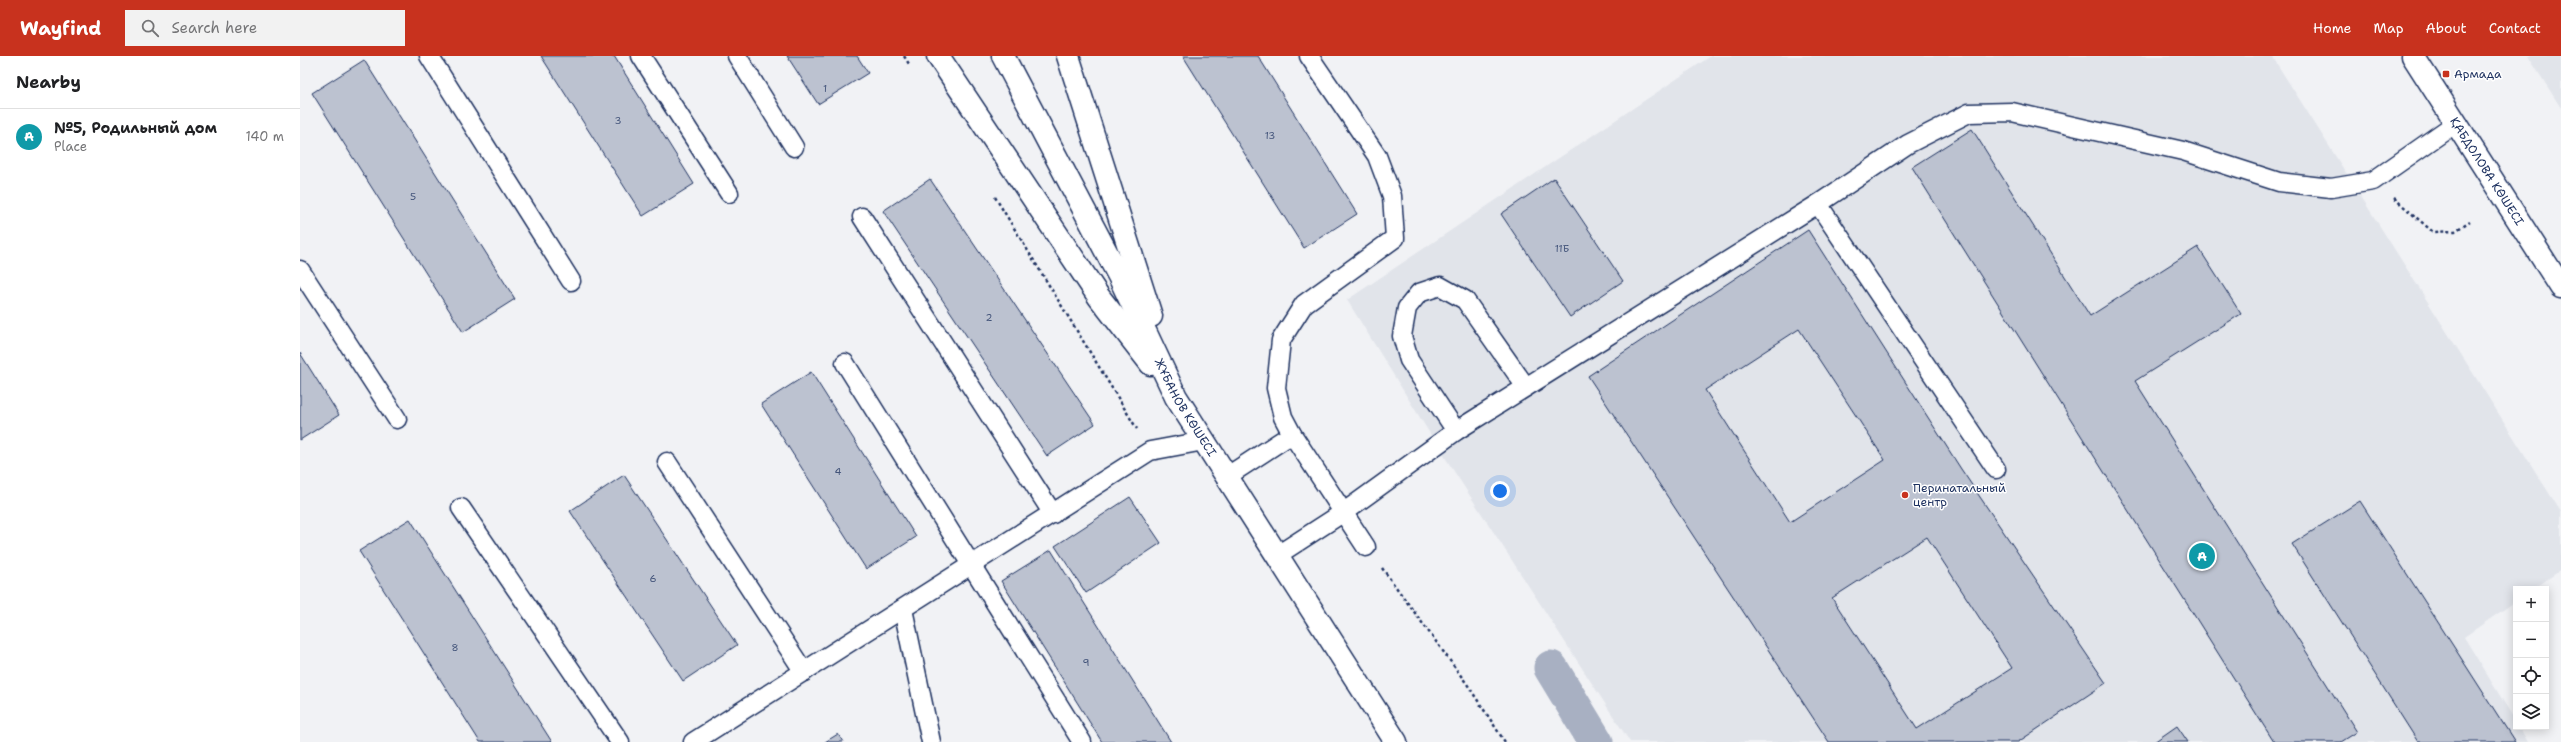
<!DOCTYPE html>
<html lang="en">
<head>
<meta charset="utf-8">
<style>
	:root { --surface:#fff; --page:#f2f2f2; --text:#202124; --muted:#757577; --line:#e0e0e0; --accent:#c8321e }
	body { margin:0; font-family:"Shantell Sans",sans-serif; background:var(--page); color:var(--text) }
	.controls { position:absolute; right:12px; bottom:12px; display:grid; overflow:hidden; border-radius:0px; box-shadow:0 2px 10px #0003 }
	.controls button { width:36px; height:36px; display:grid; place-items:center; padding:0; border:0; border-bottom:1px solid var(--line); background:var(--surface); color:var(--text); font:20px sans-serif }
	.you { position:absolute; left:1200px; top:435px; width:14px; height:14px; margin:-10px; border:3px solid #fff; border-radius:50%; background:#1a73e8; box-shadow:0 0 0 6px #1a73e833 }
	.badge { display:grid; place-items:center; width:26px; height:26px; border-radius:50%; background:var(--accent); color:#fff; font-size:13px; font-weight:700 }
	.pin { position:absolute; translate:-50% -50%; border:2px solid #fff; box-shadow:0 1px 4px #0006 }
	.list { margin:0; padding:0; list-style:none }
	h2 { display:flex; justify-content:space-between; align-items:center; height:52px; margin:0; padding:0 16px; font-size:17px }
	h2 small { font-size:13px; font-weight:400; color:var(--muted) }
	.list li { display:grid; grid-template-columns:26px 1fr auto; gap:12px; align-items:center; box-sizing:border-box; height:56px; padding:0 16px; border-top:1px solid var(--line) }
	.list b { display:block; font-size:15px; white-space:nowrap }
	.list p { margin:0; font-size:13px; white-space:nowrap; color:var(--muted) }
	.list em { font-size:13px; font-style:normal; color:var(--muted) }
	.icon { flex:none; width:22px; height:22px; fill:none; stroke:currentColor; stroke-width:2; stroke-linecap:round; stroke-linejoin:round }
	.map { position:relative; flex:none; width:2261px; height:686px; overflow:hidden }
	header { display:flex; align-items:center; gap:24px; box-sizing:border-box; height:56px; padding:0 20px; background:var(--accent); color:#fff }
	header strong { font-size:19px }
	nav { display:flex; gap:22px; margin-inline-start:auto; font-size:14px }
	.search { width:280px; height:36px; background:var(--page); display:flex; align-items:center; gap:10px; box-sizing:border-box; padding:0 14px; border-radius:0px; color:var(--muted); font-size:15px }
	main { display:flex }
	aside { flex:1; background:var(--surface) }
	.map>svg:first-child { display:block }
</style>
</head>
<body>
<header>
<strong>Wayfind</strong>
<div class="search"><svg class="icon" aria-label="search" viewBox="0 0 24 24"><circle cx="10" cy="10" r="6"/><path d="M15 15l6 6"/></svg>Search here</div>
<nav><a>Home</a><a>Map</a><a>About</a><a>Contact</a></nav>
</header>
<main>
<aside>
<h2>Nearby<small></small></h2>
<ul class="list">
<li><span class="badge" style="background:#0f9aa8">A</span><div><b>№5, Родильный дом</b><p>Place</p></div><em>140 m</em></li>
</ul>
</aside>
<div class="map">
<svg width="2261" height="686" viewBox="0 0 2261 686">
	<rect width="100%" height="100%" fill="#f1f2f5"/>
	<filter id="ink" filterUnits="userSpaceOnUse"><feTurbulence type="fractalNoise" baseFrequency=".025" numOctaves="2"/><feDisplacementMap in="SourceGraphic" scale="8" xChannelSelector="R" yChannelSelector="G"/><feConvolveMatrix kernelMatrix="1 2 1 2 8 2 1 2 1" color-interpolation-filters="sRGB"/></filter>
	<g filter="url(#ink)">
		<g fill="#e1e4ea">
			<polygon points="1411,0 1972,0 2261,456 2261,514 2233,533 2216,533 2216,545 2164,581 2216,666 2216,671 2219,671 2228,686 1330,686 1137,389 1047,244"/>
			<polygon points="2228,0 2261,0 2261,52"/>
		</g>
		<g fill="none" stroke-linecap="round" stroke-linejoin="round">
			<polyline stroke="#a8b0c2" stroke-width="35" points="1251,612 1296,686"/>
		</g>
		<g fill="#bcc2d0" stroke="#1b2f5e" fill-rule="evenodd">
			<polygon points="241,0 314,0 394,128 343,160"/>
			<polygon points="487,0 557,0 568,17 518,48"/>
			<polygon points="883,0 958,0 1057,158 1004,192"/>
			<polygon points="64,4 215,243 163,276 12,37"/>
			<polygon points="1672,73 1790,260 1898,191 1941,258 1835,325 2057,676 2041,686 1974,686 1612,111"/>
			<polygon points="1254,122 1323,225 1270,261 1201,158"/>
			<polygon points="630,123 795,368 747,400 583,155"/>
			<path d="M1508,174L1661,413L1806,627L1718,686H1529L1288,320ZM1499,273L1585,404L1490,466L1405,334ZM1627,481L1712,612L1617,673L1532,542Z"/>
			<polygon points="0,297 39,359 0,384"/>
			<polygon points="511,316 616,481 566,513 461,348"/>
			<polygon points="324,419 437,589 383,625 270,455"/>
			<polygon points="830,441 861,487 786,537 755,490"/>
			<polygon points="2060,445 2215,686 2118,686 1992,488"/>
			<polygon points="110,463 252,686 180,686 59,495"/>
			<polygon points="751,494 871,686 802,686 701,525"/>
			<polygon points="1877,670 1888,686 1854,686"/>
			<polygon points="538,678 543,686 525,686"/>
		</g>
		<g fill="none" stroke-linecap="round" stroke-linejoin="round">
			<defs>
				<g id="service">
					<polyline points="129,0 271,225"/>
					<polyline points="341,0 429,137"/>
					<polyline points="437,0 494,91"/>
					<polyline points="1009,0 1077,100 1092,140 1095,182 1004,248 981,284 976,332 983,361 992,378 1066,491"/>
					<polyline points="1518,148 1696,413"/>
					<polyline points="562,161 753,458"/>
					<polyline points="0,214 97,363"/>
					<polyline points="545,307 782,686"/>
					<polyline points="1156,375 1109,304 1102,280 1107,252 1119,237 1140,230 1165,244 1226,331"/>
					<polyline points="367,406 504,616"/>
					<polyline points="926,421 992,378"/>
					<polyline points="161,452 320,686"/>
					<polyline points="976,500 1044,456 1156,375 1518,148 1608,88 1669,57 1712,56 1883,95 1979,126 2031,132 2073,125 2156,67"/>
					<polyline points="603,553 631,686"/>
					<polyline points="393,686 850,395 904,385"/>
				</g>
				<g id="tertiary">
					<path id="s1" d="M2113,0L2261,231"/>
				</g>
				<g id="secondary">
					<polyline points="638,0 799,241 851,308"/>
					<path id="s2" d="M703,0L819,220L876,341L1096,686"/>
					<polyline points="768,0 851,260"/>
				</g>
			</defs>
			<use href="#service" stroke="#1b2f5e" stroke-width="21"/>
			<use href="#tertiary" stroke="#1b2f5e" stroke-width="25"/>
			<use href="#secondary" stroke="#1b2f5e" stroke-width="25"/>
			<g stroke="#1b2f5e" stroke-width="2.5" stroke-dasharray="3 3" stroke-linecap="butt">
				<polyline points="604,0 609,8"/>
				<polyline points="695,141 837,373"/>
				<polyline points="2094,142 2133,176 2155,175 2170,165"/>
				<polyline points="1082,512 1167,628 1205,686"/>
			</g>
			<use href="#service" stroke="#fff" stroke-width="18"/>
			<use href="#tertiary" stroke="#fff" stroke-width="22"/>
			<use href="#secondary" stroke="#fff" stroke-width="22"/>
		</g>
	</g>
	<g fill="#c8321e" stroke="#fff" stroke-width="1.5">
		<rect x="2142" y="14" width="8" height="8" rx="2"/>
		<circle cx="1605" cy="439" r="4"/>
	</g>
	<g text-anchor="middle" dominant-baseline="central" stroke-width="3" stroke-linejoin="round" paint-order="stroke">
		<g font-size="10" fill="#43547a">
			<text x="525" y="32">1</text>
			<text x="318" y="64">3</text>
			<text x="970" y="79">13</text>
			<text x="113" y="140">5</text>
			<text x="1262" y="192">11Б</text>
			<text x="689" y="261">2</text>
			<text x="538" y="415">4</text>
			<text x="353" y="522">6</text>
			<text x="155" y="591">8</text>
			<text x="786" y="606">9</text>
		</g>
		<g font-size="12" fill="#1b2f5e" stroke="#fff" text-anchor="start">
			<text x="2154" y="18">Армада</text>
			<text x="1613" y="432">Перинатальный<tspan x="1613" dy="14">центр</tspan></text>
		</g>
		<g font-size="12" fill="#1b2f5e" stroke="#fff">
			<text stroke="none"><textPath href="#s1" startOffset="137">ҚАБДОЛОВА КӨШЕСІ</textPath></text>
			<text stroke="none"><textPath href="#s2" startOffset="396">ЖҰБАНОВ КӨШЕСІ</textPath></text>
		</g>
	</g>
</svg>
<div class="controls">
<button>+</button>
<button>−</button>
<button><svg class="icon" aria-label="locate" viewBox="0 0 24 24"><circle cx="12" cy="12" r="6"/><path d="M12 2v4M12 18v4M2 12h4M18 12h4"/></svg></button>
<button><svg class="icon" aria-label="layers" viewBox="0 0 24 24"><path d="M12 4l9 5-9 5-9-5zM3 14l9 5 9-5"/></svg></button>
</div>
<div class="you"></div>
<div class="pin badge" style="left:1902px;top:500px;background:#0f9aa8">A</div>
</div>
</main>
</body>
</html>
